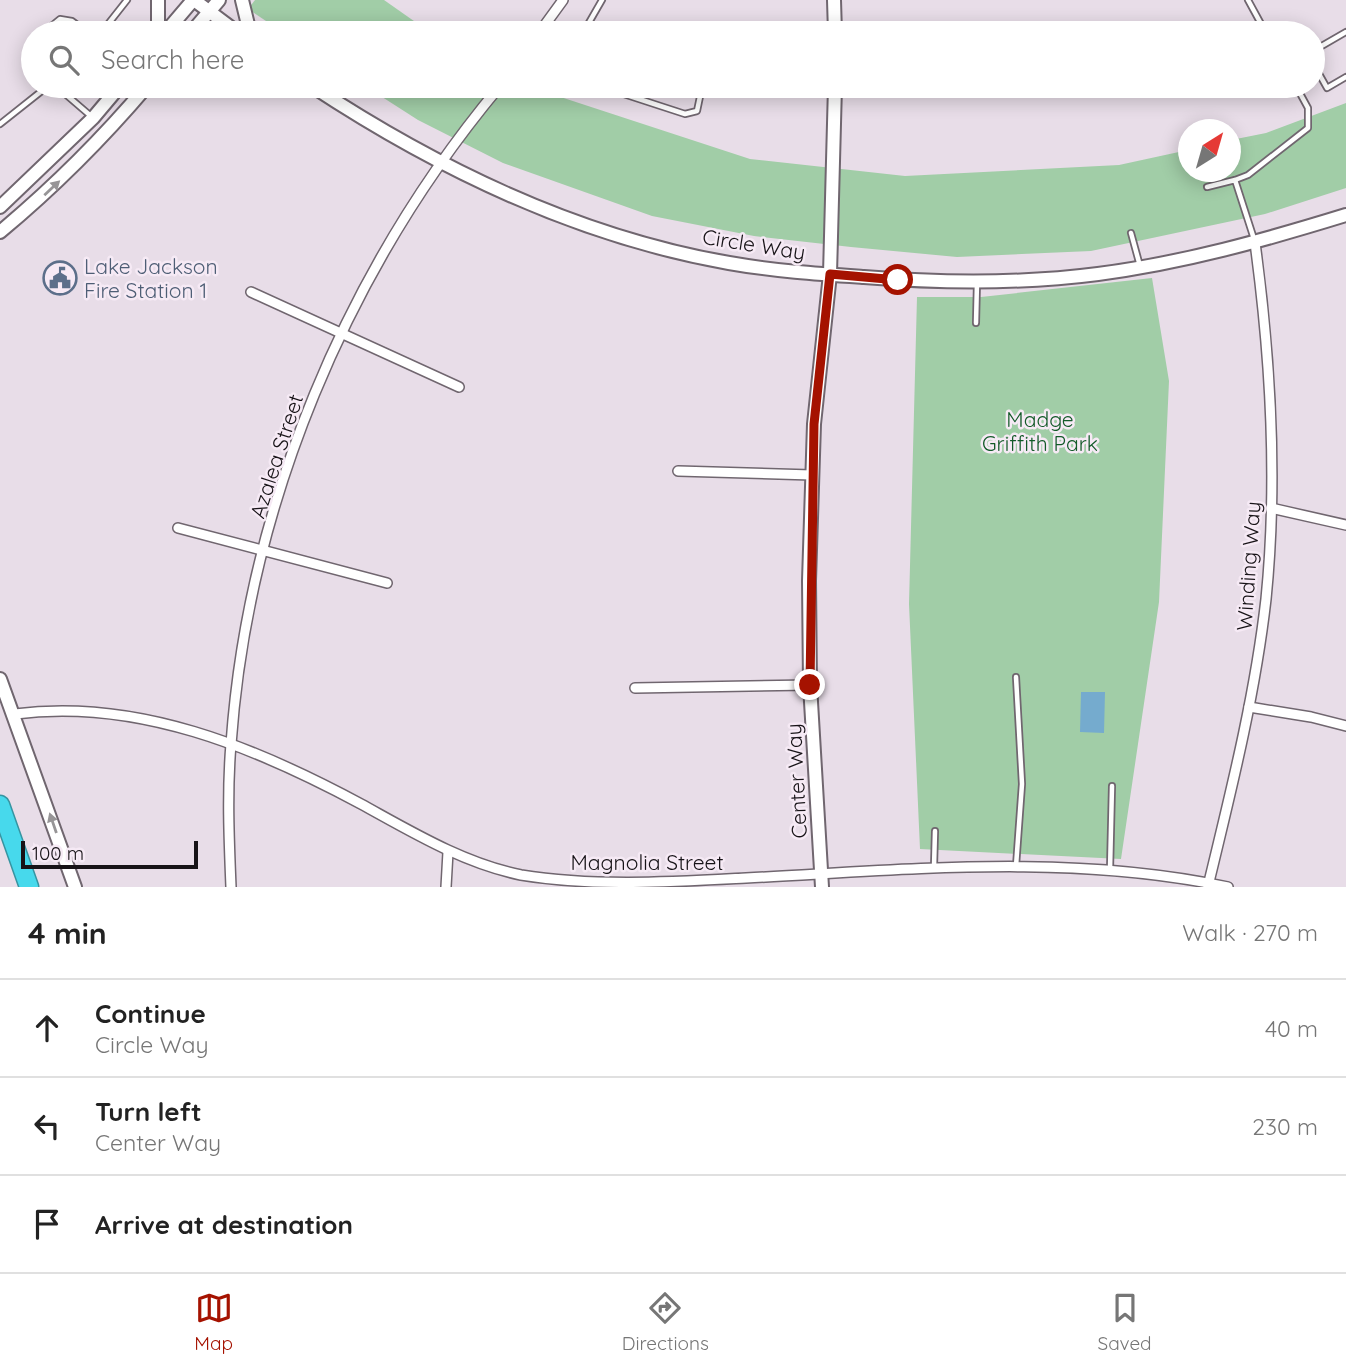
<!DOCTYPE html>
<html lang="en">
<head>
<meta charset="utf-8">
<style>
	:root { --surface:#fff; --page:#f6f6f6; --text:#222; --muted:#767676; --line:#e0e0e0; --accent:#a51200 }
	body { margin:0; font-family:Quicksand,sans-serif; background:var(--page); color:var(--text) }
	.compass { position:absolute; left:1178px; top:119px; width:63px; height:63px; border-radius:50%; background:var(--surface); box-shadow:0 4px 18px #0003; rotate:37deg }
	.scale { position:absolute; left:21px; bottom:18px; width:177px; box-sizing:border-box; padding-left:7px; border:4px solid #171317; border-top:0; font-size:19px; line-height:24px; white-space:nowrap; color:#171317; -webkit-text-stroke:5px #f6eaf5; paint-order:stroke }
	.stop { position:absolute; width:21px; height:21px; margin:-16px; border:5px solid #a51200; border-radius:50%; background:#fff }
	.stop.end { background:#a51200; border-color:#fff; box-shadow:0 2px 7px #0008 }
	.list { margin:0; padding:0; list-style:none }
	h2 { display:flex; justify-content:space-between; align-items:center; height:91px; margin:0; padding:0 28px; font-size:30px }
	h2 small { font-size:23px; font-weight:400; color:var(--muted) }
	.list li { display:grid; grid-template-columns:46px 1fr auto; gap:21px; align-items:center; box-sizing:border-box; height:98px; padding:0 28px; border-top:2px solid var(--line) }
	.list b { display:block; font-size:26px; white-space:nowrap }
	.list p { margin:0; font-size:23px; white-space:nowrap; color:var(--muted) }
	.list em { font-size:23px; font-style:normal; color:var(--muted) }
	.icon { flex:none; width:38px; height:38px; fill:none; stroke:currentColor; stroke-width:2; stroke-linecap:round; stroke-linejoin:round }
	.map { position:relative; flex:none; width:1346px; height:887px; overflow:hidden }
	.search { position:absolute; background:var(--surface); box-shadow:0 4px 18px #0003; left:21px; right:21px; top:21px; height:77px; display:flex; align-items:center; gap:18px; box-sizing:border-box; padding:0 24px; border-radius:38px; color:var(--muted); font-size:26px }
	.sheet { height:385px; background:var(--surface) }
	nav { display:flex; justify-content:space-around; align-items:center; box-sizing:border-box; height:98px; border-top:2px solid var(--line); background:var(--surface); font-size:19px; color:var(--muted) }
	nav a { display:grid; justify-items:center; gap:4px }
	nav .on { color:var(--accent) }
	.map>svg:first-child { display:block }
</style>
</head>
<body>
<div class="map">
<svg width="1346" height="887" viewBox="0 0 1346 887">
	<rect width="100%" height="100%" fill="#e8dde8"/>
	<g fill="#a1cda7">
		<polygon points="255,0 384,0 431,33 284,33 248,9"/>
		<polygon points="365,86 527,86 750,159 905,176 1119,165 1188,150 1188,172 1230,172 1231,140 1266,133 1346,103 1346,188 1265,214 1091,251 957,257 851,247 754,236 652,216 503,163 418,120"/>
		<polygon points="1152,278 1169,381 1159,602 1121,859 920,849 909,604 917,297 981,297"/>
	</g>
	<polygon fill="#75abce" points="1081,692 1105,692 1104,733 1080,732"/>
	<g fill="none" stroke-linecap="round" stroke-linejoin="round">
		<defs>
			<g id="lane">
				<polyline points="1248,0 1266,33"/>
				<polyline points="43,33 60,19 72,21 88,33"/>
				<polyline points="101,33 127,0"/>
				<polyline points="583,33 602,0"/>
				<polyline points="1313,51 1346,32"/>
				<polyline points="1313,63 1327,88 1346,77"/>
				<polyline points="56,86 92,117"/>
				<polyline points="599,86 685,114 697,111 702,87 699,86"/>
				<polyline points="1298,90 1306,86"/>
				<polyline points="0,124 48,86"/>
				<polyline points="1235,180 1248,175 1308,128 1308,108 1296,86"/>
				<polyline points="1207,187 1235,180 1254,239"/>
				<polyline points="1131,233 1140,266"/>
				<polyline points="976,323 977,282"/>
				<polyline points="1016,677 1022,784 1016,866"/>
				<polyline points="934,867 935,831"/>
				<polyline points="1110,870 1112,786"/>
			</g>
			<g id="street">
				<polyline points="539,33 563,0"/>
				<polyline points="251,292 459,387"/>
				<polyline points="678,471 812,475"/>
				<polyline points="1271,508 1346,525"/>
				<polyline points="178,528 387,583"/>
				<polyline points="635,688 810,685"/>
				<polyline points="1249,707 1311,717 1346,726"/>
				<path d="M15,714C137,698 255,747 361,804C412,832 463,863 521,875C595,887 672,882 746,878C907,870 1069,853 1228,887"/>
				<path d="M1208,886C1231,791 1255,696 1266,599C1278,480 1271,361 1255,243"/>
				<path d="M231,887C229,839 227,791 231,744C248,505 347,269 500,86"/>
				<polyline points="446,887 448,852"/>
			</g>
			<g id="secondary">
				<polyline points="194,0 238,33"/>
				<polyline points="242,0 250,33"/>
				<polyline points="834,0 835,33"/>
				<polyline points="158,33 158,0"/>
				<polyline points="165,33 193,0"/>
				<polyline points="191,33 219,0"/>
				<path d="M312,86C438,169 580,237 729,263C774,271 820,274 864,277C941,283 1021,284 1098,274C1183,263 1265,240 1346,215"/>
				<polyline points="0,207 93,118 120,86"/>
				<path d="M0,232C54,187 102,139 147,86"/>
				<polyline points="0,679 75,887"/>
				<polyline points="822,887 810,685 809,581 814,424 830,274 835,86"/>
			</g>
			<polyline id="highway" points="0,805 29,887"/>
		</defs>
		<use href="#lane" stroke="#70666f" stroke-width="8"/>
		<use href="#street" stroke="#70666f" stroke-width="12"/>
		<use href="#secondary" stroke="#70666f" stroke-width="16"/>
		<use href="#highway" stroke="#3694a1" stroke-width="21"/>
		<use href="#lane" stroke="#fff" stroke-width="4.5"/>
		<use href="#street" stroke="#fff" stroke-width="9"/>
		<use href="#secondary" stroke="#fff" stroke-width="12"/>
		<use href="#highway" stroke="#47d9ec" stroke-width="18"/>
	</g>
	<defs><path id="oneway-solid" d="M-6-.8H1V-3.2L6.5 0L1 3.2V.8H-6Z" transform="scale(1.75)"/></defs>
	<g fill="#979597">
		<use href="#oneway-solid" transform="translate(52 188) rotate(-43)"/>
		<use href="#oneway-solid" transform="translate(53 823) rotate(-109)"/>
	</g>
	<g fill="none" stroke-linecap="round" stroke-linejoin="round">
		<polyline stroke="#a51200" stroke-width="9" points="810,685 814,424 830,274 898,280"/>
	</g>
	<defs>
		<symbol id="civic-ring" viewBox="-11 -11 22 22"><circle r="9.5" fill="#f6eaf5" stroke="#5c6f8a" stroke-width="1.5"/><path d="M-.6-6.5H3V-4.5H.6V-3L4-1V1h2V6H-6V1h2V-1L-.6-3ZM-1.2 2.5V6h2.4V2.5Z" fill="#5c6f8a"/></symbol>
	</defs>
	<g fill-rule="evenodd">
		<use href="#civic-ring" x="41" y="259" width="38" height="38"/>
	</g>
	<g text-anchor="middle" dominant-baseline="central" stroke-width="5" stroke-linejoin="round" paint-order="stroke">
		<g font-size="21" fill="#171317" stroke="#f6eaf5">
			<text transform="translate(754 244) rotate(9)">Circle Way</text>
			<text transform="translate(276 456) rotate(-72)">Azalea Street</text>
			<text transform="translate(1248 566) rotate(-86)">Winding Way</text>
			<text transform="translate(796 781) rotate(-93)">Center Way</text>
			<text x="647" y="862">Magnolia Street</text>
		</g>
		<g font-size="21" fill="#4e5e75" stroke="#f6eaf5" text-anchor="start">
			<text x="84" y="266">Lake Jackson<tspan x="84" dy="24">Fire Station 1</tspan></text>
		</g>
		<g font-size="21" fill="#125a28" stroke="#f6eaf5">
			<text x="1040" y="419">Madge<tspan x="1040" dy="24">Griffith Park</tspan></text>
		</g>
	</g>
</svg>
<svg class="compass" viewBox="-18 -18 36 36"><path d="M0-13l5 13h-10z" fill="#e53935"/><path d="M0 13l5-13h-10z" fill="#767676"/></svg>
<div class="scale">100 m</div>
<div class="stop" style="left:898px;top:280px"></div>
<div class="stop end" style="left:810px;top:685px"></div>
<div class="search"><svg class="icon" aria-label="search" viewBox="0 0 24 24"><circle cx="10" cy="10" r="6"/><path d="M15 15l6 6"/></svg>Search here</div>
</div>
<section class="sheet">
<h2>4 min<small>Walk · 270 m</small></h2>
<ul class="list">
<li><svg class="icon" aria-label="ahead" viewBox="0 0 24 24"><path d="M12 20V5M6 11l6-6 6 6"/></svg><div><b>Continue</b><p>Circle Way</p></div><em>40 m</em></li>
<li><svg class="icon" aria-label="left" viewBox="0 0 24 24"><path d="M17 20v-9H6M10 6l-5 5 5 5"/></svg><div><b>Turn left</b><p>Center Way</p></div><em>230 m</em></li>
<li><svg class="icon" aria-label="arrive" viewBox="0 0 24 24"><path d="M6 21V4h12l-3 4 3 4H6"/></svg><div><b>Arrive at destination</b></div></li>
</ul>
</section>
<nav>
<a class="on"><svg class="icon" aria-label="map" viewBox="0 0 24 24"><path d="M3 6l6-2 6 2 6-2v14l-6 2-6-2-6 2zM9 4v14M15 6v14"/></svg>Map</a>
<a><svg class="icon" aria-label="directions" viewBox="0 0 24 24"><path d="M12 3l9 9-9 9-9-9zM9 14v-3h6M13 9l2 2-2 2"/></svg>Directions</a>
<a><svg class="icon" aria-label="saved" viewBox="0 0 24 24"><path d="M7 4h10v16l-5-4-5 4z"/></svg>Saved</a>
</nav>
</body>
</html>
